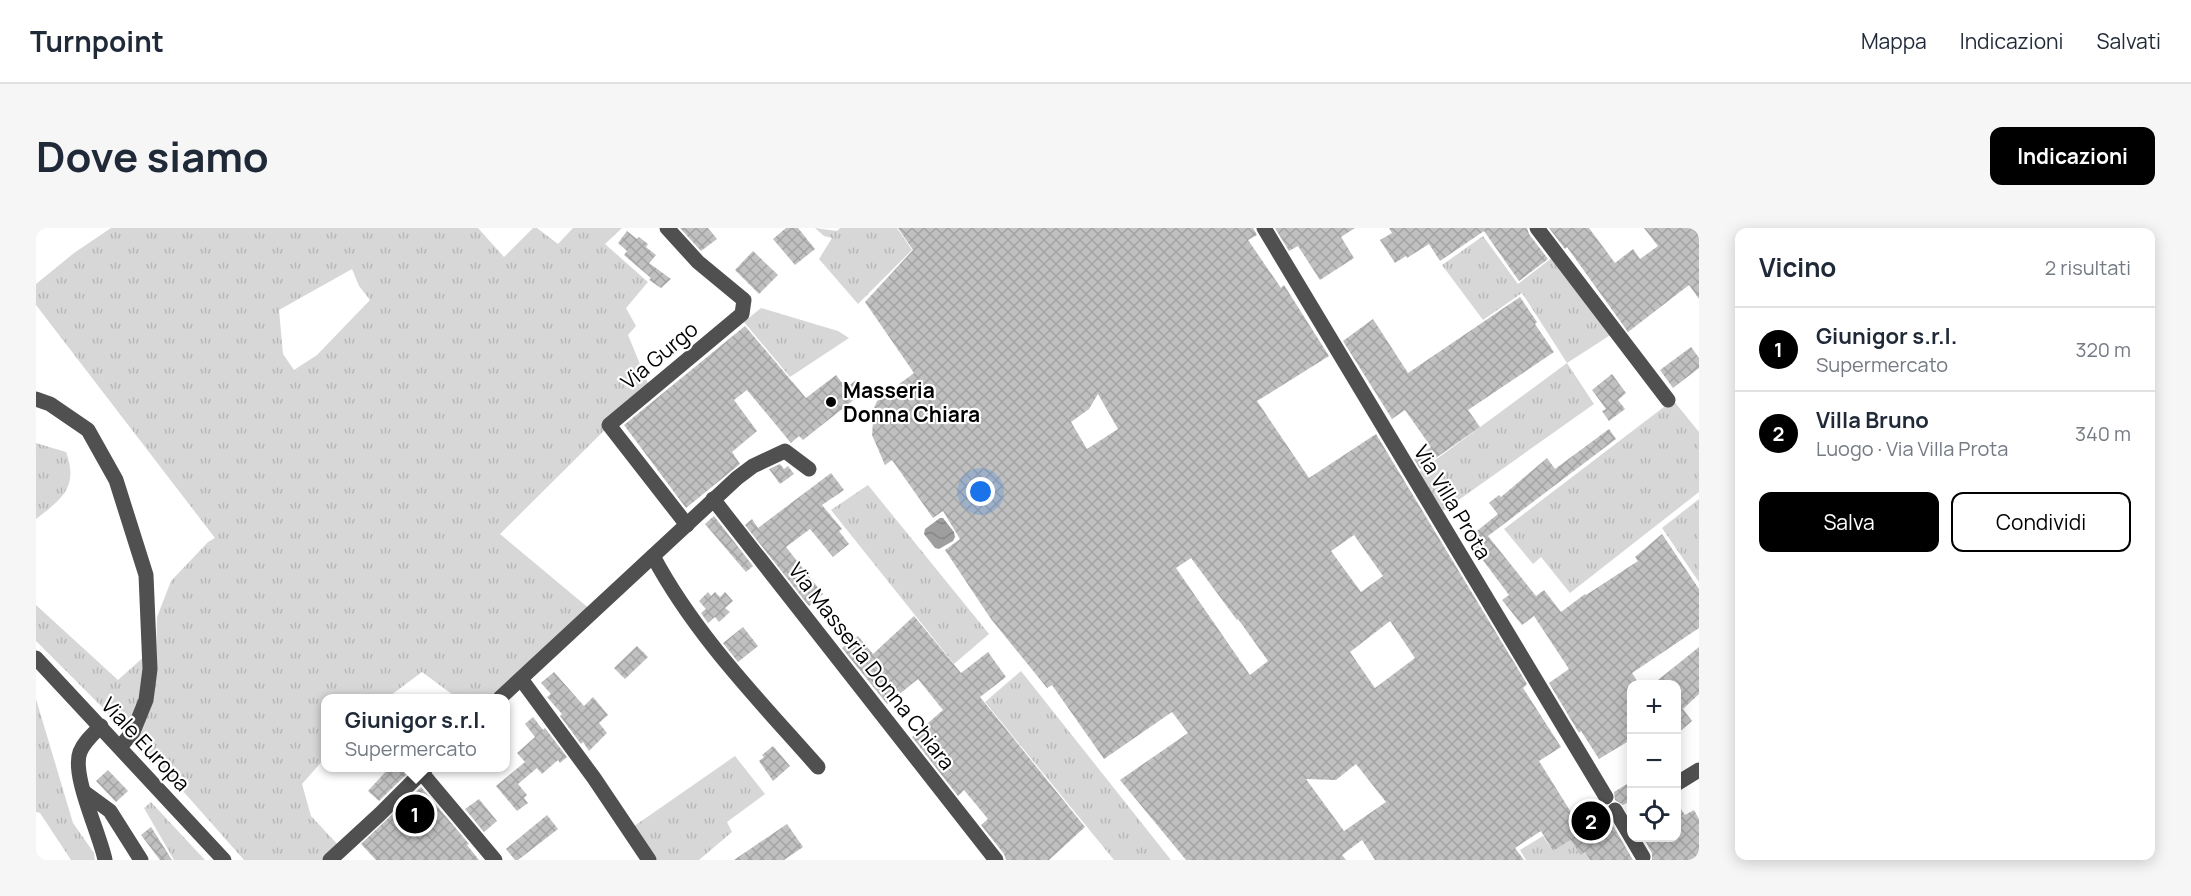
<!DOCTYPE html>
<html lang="it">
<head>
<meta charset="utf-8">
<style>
	:root { --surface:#fff; --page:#f6f6f7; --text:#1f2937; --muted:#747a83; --line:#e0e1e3; --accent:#000 }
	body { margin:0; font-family:Manrope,sans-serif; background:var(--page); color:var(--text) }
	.controls { position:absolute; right:18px; bottom:18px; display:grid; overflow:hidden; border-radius:12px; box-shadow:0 3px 15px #0003 }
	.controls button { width:54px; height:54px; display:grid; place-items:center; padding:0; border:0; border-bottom:2px solid var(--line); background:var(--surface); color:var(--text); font:30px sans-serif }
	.you { position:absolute; left:945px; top:264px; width:21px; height:21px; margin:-15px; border:4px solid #fff; border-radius:50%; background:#1a73e8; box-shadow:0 0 0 9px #1a73e833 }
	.badge { display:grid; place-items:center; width:39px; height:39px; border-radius:50%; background:var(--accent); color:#fff; font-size:20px; font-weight:700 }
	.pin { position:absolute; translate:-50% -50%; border:3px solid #fff; box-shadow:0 2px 6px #0006 }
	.popup { position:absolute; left:285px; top:466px; width:189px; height:78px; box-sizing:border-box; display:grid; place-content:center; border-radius:12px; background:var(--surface); filter:drop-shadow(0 2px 4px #0005); font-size:20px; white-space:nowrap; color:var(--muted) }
	.popup b { font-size:22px; color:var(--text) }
	.popup::after { content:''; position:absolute; left:50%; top:100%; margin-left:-12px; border:12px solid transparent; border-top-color:var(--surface) }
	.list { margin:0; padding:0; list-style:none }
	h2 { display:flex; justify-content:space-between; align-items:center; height:78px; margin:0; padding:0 24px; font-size:26px }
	h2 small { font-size:20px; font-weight:400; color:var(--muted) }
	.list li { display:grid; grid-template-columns:39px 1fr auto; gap:18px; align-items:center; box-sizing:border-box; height:84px; padding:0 24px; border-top:2px solid var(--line) }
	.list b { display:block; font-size:22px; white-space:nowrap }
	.list p { margin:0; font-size:20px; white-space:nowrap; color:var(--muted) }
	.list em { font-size:20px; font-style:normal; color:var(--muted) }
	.actions { display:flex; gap:12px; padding:18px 24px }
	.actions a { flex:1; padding:14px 0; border:2px solid var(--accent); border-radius:12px; text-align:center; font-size:21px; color:var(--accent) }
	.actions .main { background:var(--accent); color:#fff }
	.icon { flex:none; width:33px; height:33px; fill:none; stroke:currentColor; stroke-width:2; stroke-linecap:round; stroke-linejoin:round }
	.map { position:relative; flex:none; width:1663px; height:632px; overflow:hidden; border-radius:12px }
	header { display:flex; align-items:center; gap:36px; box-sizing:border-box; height:84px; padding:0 30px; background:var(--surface); border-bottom:2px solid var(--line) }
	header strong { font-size:28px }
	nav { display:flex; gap:33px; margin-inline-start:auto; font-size:21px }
	.intro { display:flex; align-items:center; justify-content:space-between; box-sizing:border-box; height:144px; padding:0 36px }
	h1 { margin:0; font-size:42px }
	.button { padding:15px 27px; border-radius:12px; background:var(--accent); color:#fff; font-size:21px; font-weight:700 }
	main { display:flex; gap:36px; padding:0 36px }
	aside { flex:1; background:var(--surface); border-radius:12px; box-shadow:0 3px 15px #0003 }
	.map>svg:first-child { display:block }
</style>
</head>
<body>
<header>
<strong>Turnpoint</strong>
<nav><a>Mappa</a><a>Indicazioni</a><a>Salvati</a></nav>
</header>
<div class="intro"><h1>Dove siamo</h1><a class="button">Indicazioni</a></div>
<main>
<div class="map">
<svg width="1663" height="632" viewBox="0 0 1663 632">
	<defs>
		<pattern id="grass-tufts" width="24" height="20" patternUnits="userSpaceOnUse" patternTransform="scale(1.5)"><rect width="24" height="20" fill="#d7d7d7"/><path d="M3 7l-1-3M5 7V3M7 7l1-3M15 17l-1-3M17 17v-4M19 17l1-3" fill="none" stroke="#b7b7b7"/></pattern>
		<pattern id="water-waves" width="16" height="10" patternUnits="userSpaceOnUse" patternTransform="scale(1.5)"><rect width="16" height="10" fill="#9e9e9e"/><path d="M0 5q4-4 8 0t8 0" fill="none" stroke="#868686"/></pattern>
		<pattern id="building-cross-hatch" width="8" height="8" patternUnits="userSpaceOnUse" patternTransform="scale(1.5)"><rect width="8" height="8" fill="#c0c0c0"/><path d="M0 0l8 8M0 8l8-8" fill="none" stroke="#a3a3a3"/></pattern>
	</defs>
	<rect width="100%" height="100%" fill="#fff"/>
	<g fill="url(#grass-tufts)" fill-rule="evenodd">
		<path d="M75,0H442L468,29L497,0H501L522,16L537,0H586L569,16L612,54L590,80L600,98L592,107L613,158L464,306L555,382L459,470H421L386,444L351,470H289V530L266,556L275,588L304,619L289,632H208L100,510L120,443L121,389L135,353L172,314L179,310L0,77V56L38,25ZM316,41L323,58L334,72L281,127L258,142L247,126L243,82Z"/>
		<polygon points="779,0 801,3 804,0 861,0 876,22 822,76 783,31 796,10 788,8"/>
		<polygon points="1447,8 1482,56 1517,29 1576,106 1531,135 1558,176 1407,283 1383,244 1531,135 1486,65 1447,92 1406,37"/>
		<polygon points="725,80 802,103 813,110 754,149 708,94"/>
		<polygon points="1637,172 1663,204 1663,264 1534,365 1505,329 1497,336 1468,301"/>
		<path d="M0,215L30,224C43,259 26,271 0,291Z"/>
		<polygon points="832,257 953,406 918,436 795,282"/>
		<polygon points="1663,271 1663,354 1626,300"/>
		<polygon points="0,377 82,452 111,426 101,484 90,503 0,413"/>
		<polygon points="985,443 1135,632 1078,632 949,474"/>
		<polygon points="0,471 37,595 58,625 59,632 35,632 4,585 0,584"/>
		<polygon points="699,528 729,566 691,594 696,604 663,632 617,632 594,601"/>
		<polygon points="115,574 169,632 138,632 108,580"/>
		<polygon points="1507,608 1517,623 1535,612 1544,627 1549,624 1554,632 1490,632 1484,622"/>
	</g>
	<polygon fill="url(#water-waves)" points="904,290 907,290 918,304 919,309 917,313 903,321 899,320 888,306 889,301"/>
	<g fill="url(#building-cross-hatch)" fill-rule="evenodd">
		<polygon points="644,0 672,0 681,11 665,23"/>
		<polygon points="750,0 762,0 779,21 759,37 737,11"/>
		<path d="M862,0H1217L1221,7L1212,12L1245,60L1248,57L1293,128L1221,173L1273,250L1340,206L1491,456L1487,460L1525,519L1503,533L1538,589L1562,574L1570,579L1571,587L1597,632H1554L1549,624L1544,627L1535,612L1517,623L1505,603L1479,620L1488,632H1339L1326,612L1306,627L1310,632H1150L1084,552L1152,505L1136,484L1068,531L1016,457L1011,460L955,391L909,322L924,311L907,283L897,290L856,232L849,237L836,207L838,180L841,173L878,145L829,74L877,22ZM1062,166L1082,201L1051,221L1035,194L1053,181ZM1318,307L1347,348L1325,364L1295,323ZM1155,330L1201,392L1202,391L1232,433L1214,447L1140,340ZM1354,393L1379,430L1339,460L1314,424ZM1320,536L1350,574L1308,603L1270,551L1300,552Z"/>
		<polygon points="1239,0 1319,0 1305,9 1318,30 1284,52 1262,18 1253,23"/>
		<polygon points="1353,0 1491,0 1493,6 1512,31 1483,53 1448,3 1404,33 1393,16 1371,30 1370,28 1359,35 1344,12 1356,5"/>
		<polygon points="1513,0 1553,0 1579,35 1597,21 1604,31 1622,18 1608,0 1663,0 1663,71 1653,57 1592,104 1531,19 1529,21"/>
		<polygon points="591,3 601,11 603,9 612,16 610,19 620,27 613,35 635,51 625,60 613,52 615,50 588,27 591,23 582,15"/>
		<polygon points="717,23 742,47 723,66 699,42"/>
		<polygon points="1484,69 1501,94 1499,96 1518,124 1432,182 1444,199 1384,241 1378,231 1395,219 1369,182 1356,191 1307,113 1337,91 1372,145"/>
		<polygon points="709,98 770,170 800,147 810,160 820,152 829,163 767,212 763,208 755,215 711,162 698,172 721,203 696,224 704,236 650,280 588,197"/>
		<polygon points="1655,119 1663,130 1663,140 1637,160 1624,142"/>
		<polygon points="1576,146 1590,165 1582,172 1589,181 1573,193 1566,183 1570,181 1556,162"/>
		<polygon points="1573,201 1580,211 1452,308 1500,368 1508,362 1525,384 1549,366 1550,367 1602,333 1599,329 1626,306 1663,361 1663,400 1596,445 1603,456 1596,456 1596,511 1563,531 1545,503 1543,505 1513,455 1533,441 1498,388 1486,397 1466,372 1473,367 1431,311 1462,286 1453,275 1463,267 1465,269 1511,230 1519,241"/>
		<polygon points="744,236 748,241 752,238 758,246 744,256 733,241"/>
		<polygon points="795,245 808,262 786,277 806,301 803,303 813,316 797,329 774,301 750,319 787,366 773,378 709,297 716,291 722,300"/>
		<polygon points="678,288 717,338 710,344 669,296"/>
		<polygon points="672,364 675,368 679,364 684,369 689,364 697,373 689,380 694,384 683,394 679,389 672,395 665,385 670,381 663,373"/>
		<polygon points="878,388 925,445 952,424 970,449 944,469 1049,599 1013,632 970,632 968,626 945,597 952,591 928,562 922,568 876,509 907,482 882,451 851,476 806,420 822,408 837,426"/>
		<polygon points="707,399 722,418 702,434 687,415"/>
		<polygon points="601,418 612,429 589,451 578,440"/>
		<polygon points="1663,419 1663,466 1647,481 1656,493 1641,506 1641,456 1617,456"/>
		<polygon points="518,444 548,478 557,469 572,487 563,495 571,505 553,523 547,514 545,516 524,488 526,486 511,469 515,466 505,455"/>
		<polygon points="497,489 507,502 509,500 531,529 524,535 522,532 506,546 501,540 482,556 491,567 488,570 492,575 481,583 460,558 489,534 481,525 499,509 489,496"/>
		<polygon points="737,518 754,538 737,553 723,533 728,529 726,527"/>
		<polygon points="353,540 377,540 343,573 332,563"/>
		<polygon points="72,542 92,563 80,574 60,553"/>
		<polygon points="1596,553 1596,572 1587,577 1579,572 1578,564"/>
		<polygon points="385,559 433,616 431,617 443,632 340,632 325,616"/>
		<polygon points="443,571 461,593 448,604 429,581"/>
		<polygon points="1641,575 1649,587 1658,582 1663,591 1663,632 1616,632 1616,625 1607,609 1641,609"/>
		<polygon points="511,587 522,601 482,632 479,632 470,621"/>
		<polygon points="751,596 767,619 748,632 698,632"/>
		<polygon points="115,599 136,632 124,632 105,607"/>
	</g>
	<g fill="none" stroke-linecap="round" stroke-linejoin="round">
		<g stroke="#505050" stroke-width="15">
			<polyline points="631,0 662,34 708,72 706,86 573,197 651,297"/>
			<polyline points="1228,0 1570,569"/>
			<polyline points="1501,0 1632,172"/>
			<polyline points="0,171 14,176 52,202 80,252 110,347 114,441 110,472 97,504 84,519"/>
			<polyline points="677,271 960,632"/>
			<path d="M617,328C659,407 723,472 782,539"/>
			<polyline points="0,430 188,632"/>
			<polyline points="485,451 558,550 613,632"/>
			<polyline points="464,470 701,250 717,238 749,223 773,241"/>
			<path d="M65,498C57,506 48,514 44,524C35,547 64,606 69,632"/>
			<polyline points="385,544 459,632"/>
			<polyline points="1640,556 1663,542"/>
			<polyline points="48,564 74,583 105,632"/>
			<polyline points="1579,582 1607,629"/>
			<polyline points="294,632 344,586 390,540"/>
		</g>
	</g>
	<circle fill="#000" stroke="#fff" stroke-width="2" cx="795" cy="174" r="6"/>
	<g text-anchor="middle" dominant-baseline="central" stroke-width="4.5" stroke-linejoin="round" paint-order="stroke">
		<g font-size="21" fill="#000" stroke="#fff">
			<text transform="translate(623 127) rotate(-40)">Via Gurgo</text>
			<text transform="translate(1417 274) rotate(59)">Via Villa Prota</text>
			<text transform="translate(836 438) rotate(52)">Via Masseria Donna Chiara</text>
			<text transform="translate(110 516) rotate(47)">Viale Europa</text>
		</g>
		<g font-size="21" font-weight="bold" fill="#000" stroke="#fff" text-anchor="start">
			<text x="807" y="162">Masseria<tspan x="807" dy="24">Donna Chiara</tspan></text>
		</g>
	</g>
</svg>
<div class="controls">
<button>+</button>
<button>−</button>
<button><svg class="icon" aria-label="locate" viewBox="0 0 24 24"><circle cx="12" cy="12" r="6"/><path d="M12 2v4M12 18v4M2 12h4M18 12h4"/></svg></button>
</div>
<div class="you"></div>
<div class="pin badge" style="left:379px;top:586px">1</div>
<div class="popup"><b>Giunigor s.r.l.</b>Supermercato</div>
<div class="pin badge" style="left:1555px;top:593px">2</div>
</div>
<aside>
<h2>Vicino<small>2 risultati</small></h2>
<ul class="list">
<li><span class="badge">1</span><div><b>Giunigor s.r.l.</b><p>Supermercato</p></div><em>320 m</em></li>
<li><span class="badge">2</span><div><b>Villa Bruno</b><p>Luogo · Via Villa Prota</p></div><em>340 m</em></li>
</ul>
<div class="actions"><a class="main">Salva</a><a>Condividi</a></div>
</aside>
</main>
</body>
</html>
